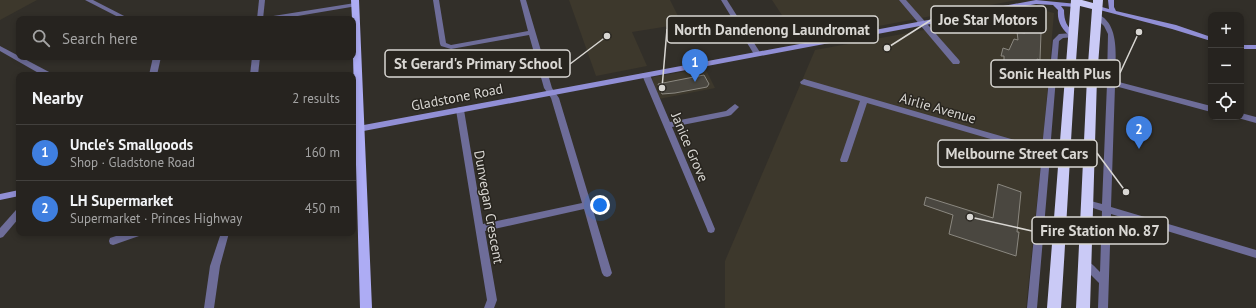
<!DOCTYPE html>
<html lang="en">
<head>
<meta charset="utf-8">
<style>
	:root { --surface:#26231f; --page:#322f2c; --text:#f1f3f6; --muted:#a4a4a4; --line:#42403d; --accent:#b45309 }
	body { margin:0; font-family:"PT Sans",sans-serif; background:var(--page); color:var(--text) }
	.controls { position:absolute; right:12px; top:12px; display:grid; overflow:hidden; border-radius:8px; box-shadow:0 2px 6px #0003 }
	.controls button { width:36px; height:36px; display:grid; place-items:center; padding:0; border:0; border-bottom:1px solid var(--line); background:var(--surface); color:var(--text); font:20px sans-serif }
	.you { position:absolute; left:600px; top:205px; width:14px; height:14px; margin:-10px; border:3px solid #fff; border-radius:50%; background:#1a73e8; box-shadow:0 0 0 6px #1a73e833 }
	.badge { display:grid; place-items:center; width:26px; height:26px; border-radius:50%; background:var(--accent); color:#fff; font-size:13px; font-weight:700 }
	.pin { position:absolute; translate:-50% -33px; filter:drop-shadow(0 1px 2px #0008) }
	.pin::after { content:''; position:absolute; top:21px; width:14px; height:12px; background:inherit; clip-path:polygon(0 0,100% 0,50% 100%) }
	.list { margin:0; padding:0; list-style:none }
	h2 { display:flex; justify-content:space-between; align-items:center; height:52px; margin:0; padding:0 16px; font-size:17px }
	h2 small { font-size:13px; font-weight:400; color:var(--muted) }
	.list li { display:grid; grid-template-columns:26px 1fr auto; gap:12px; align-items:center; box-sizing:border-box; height:56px; padding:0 16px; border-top:1px solid var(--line) }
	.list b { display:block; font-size:15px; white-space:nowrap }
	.list p { margin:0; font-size:13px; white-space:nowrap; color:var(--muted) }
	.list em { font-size:13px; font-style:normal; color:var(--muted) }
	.icon { flex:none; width:22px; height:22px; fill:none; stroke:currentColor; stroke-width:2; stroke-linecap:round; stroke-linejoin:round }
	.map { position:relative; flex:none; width:1256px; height:308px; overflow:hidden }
	.search { position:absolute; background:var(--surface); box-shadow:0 2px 6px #0003; left:16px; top:16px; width:340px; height:44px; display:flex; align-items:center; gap:10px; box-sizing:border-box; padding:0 14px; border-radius:8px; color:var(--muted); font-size:15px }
	.panel { position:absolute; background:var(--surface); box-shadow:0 2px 6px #0003; left:16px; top:72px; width:340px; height:164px; border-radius:8px }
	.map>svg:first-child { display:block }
</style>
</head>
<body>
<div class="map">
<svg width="1256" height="308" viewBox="0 0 1256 308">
	<rect width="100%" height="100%" fill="#322f29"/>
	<g fill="#3d382c">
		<polygon points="0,0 37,0 0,20"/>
		<polygon points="569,0 670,0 682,24 632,32 647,66 596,76"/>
		<polygon points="772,0 1017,0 799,41"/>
		<polygon points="1039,9 1054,13 1042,154 1026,308 725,308 725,261 815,50"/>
		<polygon points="705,68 715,88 659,99 652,79 654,77"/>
	</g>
	<g fill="#4a4740" stroke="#8b8880">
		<polygon points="1025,30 1041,33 1040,60 1037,59 1038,70 1023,67 1024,70 1004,66 1004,56 1001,56 1003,48 1009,50 1014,39 1018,40 1017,32 1025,33"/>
		<polygon points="704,75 709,84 707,87 675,93 662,94 658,84"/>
		<polygon points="998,184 1021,192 1017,232 1019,232 1016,256 949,234 953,215 924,205 926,197 993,218"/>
	</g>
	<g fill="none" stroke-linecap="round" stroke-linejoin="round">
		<g fill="#6e6d99" fill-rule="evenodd">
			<polygon points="85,0 93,0 130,19 122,19"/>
			<polygon points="259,0 265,0 263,19 257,19"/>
			<polygon points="433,0 439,0 446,43 451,45 528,31 520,0 526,0 552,88 559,98 612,273 610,276 607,277 604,276 602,273 584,209 485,231 497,300 494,308 484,308 487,300 456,110 457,108 460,107 464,110 483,224 582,203 551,98 544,88 529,35 451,49 441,46 440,44"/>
			<polygon points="721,0 727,0 761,54 759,56 755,56"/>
			<polygon points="899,0 906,0 959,60 960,62 959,64 953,64"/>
			<polygon points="355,3 358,5 357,6 280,19 264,19 267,17"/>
			<path d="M1097,14C1121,23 1115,60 1115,81L1211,106V112L1115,86L1111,207L1256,250V258L1111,214L1108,308H1098L1099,283L1080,264L1082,261C1089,259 1095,267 1100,272L1102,211L1084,205L1083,203L1084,201L1087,200L1102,204L1107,84L1089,80L1088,78L1092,76L1107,79L1108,34L1104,26L1094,16Z"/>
			<polygon points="1073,33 1075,33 1075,37 1063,38 1059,41 1050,151 1068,156 1069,158 1068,160 1065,161 1050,157 1037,308 1027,308 1042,154 867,103 848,160 847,162 841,162 840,160 860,101 801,84 800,82 804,79 1042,148 1053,40 1059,34"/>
			<polygon points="0,46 51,73 52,75 42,75 0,51"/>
			<polygon points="153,57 161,57 157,75 149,75"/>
			<polygon points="252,57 260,57 258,75 250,75"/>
			<polygon points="643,73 646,73 650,75 670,122 726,111 735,104 739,107 731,115 728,116 672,127 715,229 714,232 711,233 708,232 707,229 642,75"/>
			<polygon points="1241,113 1256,117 1256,123 1238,118 1238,117 1241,117"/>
			<polygon points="19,209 19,218 3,237 0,238 0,228 16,210"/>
			<polygon points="125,233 140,233 139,236 116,244 113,245 110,244 109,241 110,238"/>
			<polygon points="221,233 229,233 220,266 214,308 204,308 210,266"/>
		</g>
		<g fill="#918fd5" fill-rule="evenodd">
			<path d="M1036,0L1077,4V6L1075,7L1061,6L1064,10C1064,21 1067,27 1075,33V37H1071C1062,29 1057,22 1058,10L1053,5L1036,4L353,133V127Z"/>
			<polygon points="1108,0 1114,0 1114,7 1116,11 1176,25 1211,37 1211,41 1172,29 1096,9 1095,8 1098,6 1109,9"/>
			<rect x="1241" y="45" width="15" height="4"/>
			<polygon points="19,190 19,196 0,200 0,194"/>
		</g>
		<polygon fill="#adacf4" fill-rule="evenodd" points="351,0 359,0 372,308 360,308 353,57 353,19 352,19"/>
		<path fill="#cacaf6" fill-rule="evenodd" d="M1071,0H1082L1093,3V0H1103L1097,78L1090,308H1076L1087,78L1092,9L1080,6C1072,106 1068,207 1061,308H1047Z"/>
	</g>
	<g text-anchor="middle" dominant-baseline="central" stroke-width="3" stroke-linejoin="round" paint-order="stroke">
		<g font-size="14" fill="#d9d7d3" stroke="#28251f">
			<text transform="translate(457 97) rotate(-11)">Gladstone Road</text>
			<text transform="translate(938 108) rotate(16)">Airlie Avenue</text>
			<text transform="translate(690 147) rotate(67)">Janice Grove</text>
			<text transform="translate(489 207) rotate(80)">Dunvegan Crescent</text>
		</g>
	</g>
	<path fill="none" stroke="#d9d7d3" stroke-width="1.5" d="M887 48L931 20M662 88L667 29M607 36L570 64M1139 32L1120 73M1126 192L1097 153M970 217L1032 231"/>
	<g fill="#d9d7d3" stroke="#28251f" stroke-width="1.5">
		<circle cx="887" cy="48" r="4"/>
		<circle cx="662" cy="88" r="4"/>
		<circle cx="607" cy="36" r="4"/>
		<circle cx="1139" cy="32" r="4"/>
		<circle cx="1126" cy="192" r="4"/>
		<circle cx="970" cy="217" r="4"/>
	</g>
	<g fill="#28251f" stroke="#d9d7d3" stroke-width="1.5">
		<rect x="931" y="6" width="115" height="27" rx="4"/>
		<rect x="667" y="16" width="211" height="27" rx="4"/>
		<rect x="385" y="50" width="185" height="27" rx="4"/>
		<rect x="991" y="60" width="129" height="27" rx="4"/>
		<rect x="938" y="140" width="159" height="27" rx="4"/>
		<rect x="1032" y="217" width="136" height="27" rx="4"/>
	</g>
	<g font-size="15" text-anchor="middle" font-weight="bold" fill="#d9d7d3">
		<text x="988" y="25">Joe Star Motors</text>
		<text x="772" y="35">North Dandenong Laundromat</text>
		<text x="478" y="69">St Gerard's Primary School</text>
		<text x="1055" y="79">Sonic Health Plus</text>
		<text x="1017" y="159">Melbourne Street Cars</text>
		<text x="1100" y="236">Fire Station No. 87</text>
	</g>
</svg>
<div class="controls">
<button>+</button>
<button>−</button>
<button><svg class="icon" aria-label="locate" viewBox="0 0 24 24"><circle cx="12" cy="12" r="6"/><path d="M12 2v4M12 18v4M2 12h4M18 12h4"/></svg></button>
</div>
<div class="you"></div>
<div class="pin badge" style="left:695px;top:82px;background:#3f7fe0">1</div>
<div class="pin badge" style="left:1139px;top:149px;background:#3f7fe0">2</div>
<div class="search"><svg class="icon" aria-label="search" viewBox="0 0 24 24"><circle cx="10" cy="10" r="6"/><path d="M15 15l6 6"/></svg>Search here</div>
<section class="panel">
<h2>Nearby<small>2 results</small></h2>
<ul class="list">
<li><span class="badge" style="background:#3f7fe0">1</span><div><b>Uncle's Smallgoods</b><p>Shop · Gladstone Road</p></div><em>160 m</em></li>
<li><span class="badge" style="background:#3f7fe0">2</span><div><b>LH Supermarket</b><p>Supermarket · Princes Highway</p></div><em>450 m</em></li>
</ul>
</section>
</div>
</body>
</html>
